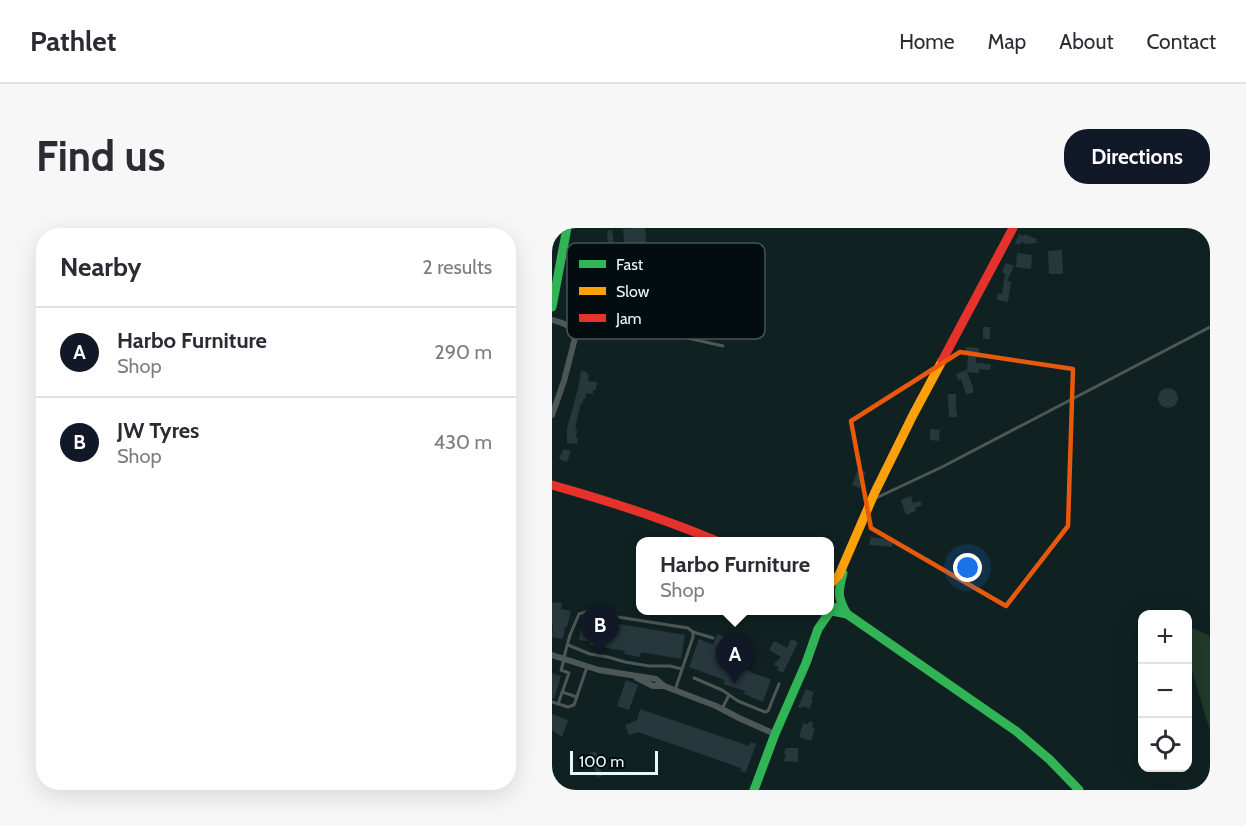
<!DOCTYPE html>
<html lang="en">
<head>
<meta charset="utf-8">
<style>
	:root { --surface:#fff; --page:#f7f7f7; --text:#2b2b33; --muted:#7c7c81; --line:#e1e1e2; --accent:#111827 }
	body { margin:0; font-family:Cabin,sans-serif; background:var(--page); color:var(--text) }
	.controls { position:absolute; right:18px; bottom:18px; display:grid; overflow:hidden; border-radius:12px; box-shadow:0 6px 24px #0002 }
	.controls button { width:54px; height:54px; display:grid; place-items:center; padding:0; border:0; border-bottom:2px solid var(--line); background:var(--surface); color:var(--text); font:30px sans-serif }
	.scale { position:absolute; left:18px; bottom:15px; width:88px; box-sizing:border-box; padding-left:6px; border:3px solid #e7f8fa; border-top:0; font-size:16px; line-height:21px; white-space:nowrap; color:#e7f8fa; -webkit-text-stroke:4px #030d0f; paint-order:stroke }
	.you { position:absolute; left:416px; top:340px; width:21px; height:21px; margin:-15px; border:4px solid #fff; border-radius:50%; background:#1a73e8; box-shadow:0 0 0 9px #1a73e833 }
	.badge { display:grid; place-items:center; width:39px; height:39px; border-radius:50%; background:var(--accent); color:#fff; font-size:20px; font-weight:700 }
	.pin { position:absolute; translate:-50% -50px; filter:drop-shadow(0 2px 3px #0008) }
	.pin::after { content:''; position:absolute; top:32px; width:21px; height:18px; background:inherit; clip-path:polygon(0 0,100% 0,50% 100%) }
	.popup { position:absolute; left:84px; top:309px; width:198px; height:78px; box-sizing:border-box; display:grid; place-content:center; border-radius:12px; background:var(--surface); filter:drop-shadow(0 2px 4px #0005); font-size:20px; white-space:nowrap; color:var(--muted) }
	.popup b { font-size:22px; color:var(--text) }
	.popup::after { content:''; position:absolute; left:50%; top:100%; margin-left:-12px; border:12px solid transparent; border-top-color:var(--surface) }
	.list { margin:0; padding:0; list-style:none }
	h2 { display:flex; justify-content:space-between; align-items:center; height:78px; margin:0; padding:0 24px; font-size:26px }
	h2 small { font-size:20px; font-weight:400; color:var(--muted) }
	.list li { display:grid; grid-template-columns:39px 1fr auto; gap:18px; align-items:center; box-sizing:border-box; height:90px; padding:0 24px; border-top:2px solid var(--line) }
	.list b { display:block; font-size:22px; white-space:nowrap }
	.list p { margin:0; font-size:20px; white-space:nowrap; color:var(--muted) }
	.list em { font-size:20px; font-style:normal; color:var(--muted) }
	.icon { flex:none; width:33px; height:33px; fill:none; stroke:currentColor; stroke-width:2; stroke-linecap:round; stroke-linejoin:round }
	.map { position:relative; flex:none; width:658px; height:562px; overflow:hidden; border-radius:24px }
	header { display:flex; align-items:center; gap:36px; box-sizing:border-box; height:84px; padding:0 30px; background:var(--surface); border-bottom:2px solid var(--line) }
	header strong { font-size:28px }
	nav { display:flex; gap:33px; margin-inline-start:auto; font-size:21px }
	.intro { display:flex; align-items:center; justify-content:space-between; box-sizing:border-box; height:144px; padding:0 36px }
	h1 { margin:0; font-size:42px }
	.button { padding:15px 27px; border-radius:24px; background:var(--accent); color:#fff; font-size:21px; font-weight:700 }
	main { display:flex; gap:36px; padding:0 36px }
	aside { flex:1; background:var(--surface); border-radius:24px; box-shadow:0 6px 24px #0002 }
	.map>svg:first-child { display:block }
</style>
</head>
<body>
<header>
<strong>Pathlet</strong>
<nav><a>Home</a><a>Map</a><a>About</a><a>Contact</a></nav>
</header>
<div class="intro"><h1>Find us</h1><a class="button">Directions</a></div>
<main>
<aside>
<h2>Nearby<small>2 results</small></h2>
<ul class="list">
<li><span class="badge">A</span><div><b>Harbo Furniture</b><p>Shop</p></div><em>290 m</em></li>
<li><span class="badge">B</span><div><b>JW Tyres</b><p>Shop</p></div><em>430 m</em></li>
</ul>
</aside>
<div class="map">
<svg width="658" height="562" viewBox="0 0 658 562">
	<rect width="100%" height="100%" fill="#102122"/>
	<polygon fill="#213a2b" points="636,398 658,408 658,503 636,429"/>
	<g fill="#27383c">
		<polygon points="82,0 93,0 95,23 73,25 71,1"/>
		<polygon points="60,2 62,17 56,18 55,3"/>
		<polygon points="467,6 472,8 473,6 484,11 485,15 475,16 469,14 468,17 463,15"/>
		<polygon points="510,22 511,46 497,46 496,23"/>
		<polygon points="27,24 39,24 39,30 43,30 43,39 33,38 33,29 27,29"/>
		<polygon points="465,25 480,27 479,41 464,39"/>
		<polygon points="454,35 462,38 455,53 459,54 456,74 445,72 446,65 450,66 453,46 450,44"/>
		<polygon points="98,48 110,50 105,78 93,76"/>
		<polygon points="47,56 59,56 58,77 47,77 47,70 35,70 35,60 47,60"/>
		<rect x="431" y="99" width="7" height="12"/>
		<polygon points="414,119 427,120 427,125 424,125 424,135 439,136 438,142 427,141 427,145 415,144 421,159 421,165 414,166 409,151 406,152 404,146 414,142 415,143 416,127 414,127"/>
		<polygon points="29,143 35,144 35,146 37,146 36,153 45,154 44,162 41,162 41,166 34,165 33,171 31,171 31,175 29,175 23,200 25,201 24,210 26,210 25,216 15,215 15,200 26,161"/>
		<circle cx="616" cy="170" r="10"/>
		<polygon points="396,166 404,166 404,183 405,183 405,189 397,189"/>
		<polygon points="378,201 388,202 387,213 378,212"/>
		<polygon points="11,221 19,223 15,234 9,232 7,229 10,225"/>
		<polygon points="306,241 314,244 308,260 300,257"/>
		<polygon points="359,268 361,275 369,273 370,277 363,280 364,283 354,287 349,272"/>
		<polygon points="319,309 341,312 340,319 317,317"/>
		<polygon points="0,374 10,375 9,381 19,383 15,399 13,399 11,411 0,409 1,397 0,395"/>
		<polygon points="30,390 133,407 129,431 89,424 88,429 72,426 73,423 37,417 38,414 27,412"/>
		<polygon points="165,406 171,408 173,427 200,445 219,451 211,474 192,466 193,463 171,456 173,452 137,439 147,411 161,417"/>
		<polygon points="239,411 246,414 231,445 225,442 227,439 221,437 229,429 217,422 222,413 235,420"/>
		<polygon points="0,445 9,448 2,471 0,470"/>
		<polygon points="74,452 86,457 77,482 65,478"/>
		<polygon points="254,461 262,464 259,471 261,472 257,481 251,478 250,480 246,479"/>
		<polygon points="88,481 197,518 198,514 204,516 194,544 188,543 189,540 86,504 77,507 73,497 85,492"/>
		<polygon points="0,486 16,492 10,509 0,502"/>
		<polygon points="259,493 261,496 260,499 263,500 259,513 247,509 251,495 255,496"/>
		<polygon points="234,520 246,520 246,534 232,533 233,529 234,528 232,524"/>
		<polygon points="44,523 50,548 45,549 38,525"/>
	</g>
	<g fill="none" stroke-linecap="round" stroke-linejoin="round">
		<g stroke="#4d5756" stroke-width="3">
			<path d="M61,50L65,54L64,81C54,83 41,80 31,75V57L39,51Z"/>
			<polyline points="17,98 29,86 171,118"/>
			<polyline points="324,270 390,239 658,99"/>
			<polyline points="16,417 38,426 56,429 73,434 97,438 118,438 130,441"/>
			<polyline points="12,429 18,407 27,386 34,384 136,400 141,404 161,410"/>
			<polyline points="142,450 170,462 186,473 213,484 216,483 227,456"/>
			<polyline points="123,462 141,409 141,404"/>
			<polyline points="10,464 25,469"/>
			<polyline points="0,474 16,479 22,477 35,439"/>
			<polyline points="6,476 17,445 9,442 12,432"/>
			<polyline points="170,481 177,467"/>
		</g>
		<g stroke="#4d5756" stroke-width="6">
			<path d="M0,92C11,95 21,97 23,110L12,153L0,187"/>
			<polyline points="0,427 47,442 104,451 112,458 164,478 187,490 223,506"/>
			<polyline points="85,450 101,458 112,458"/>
		</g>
		<g stroke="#30b455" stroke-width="9">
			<polyline points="0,79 15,0"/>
			<path d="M291,345C286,363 285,369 295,386"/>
			<polyline points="267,382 277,385 285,379"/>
			<polyline points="280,383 295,386 464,503 497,531 527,562"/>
			<polyline points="202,562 223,506 254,435 266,401 277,385"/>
		</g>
		<polyline stroke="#ff9f0a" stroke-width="9" points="278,356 287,347 323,264 361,187 390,133"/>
		<g stroke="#e5322d" stroke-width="9">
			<polyline points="390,133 461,0"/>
			<path d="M0,257C57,273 113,291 167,314"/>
		</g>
	</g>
	<path fill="none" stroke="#e8590c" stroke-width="4.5" stroke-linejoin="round" d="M408,124L521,141L516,298L454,378L319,300L299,193Z"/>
	<rect x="15" y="15" width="198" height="96" rx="9" fill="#030d0f" stroke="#475456" stroke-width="1.5"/>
	<rect x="27" y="32" width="27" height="8" fill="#30b455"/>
	<rect x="27" y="59" width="27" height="8" fill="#ff9f0a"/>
	<rect x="27" y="86" width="27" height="8" fill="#e5322d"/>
	<g font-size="16" fill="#e7f8fa">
		<text x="64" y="42">Fast</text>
		<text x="64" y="69">Slow</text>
		<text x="64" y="96">Jam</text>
	</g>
</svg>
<div class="controls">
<button>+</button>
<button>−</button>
<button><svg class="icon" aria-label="locate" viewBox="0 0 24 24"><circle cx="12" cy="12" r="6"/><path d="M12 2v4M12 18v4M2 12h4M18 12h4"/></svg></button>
</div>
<div class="scale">100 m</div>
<div class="you"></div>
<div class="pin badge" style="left:183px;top:456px">A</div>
<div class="popup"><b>Harbo Furniture</b>Shop</div>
<div class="pin badge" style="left:48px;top:427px">B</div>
</div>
</main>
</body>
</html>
